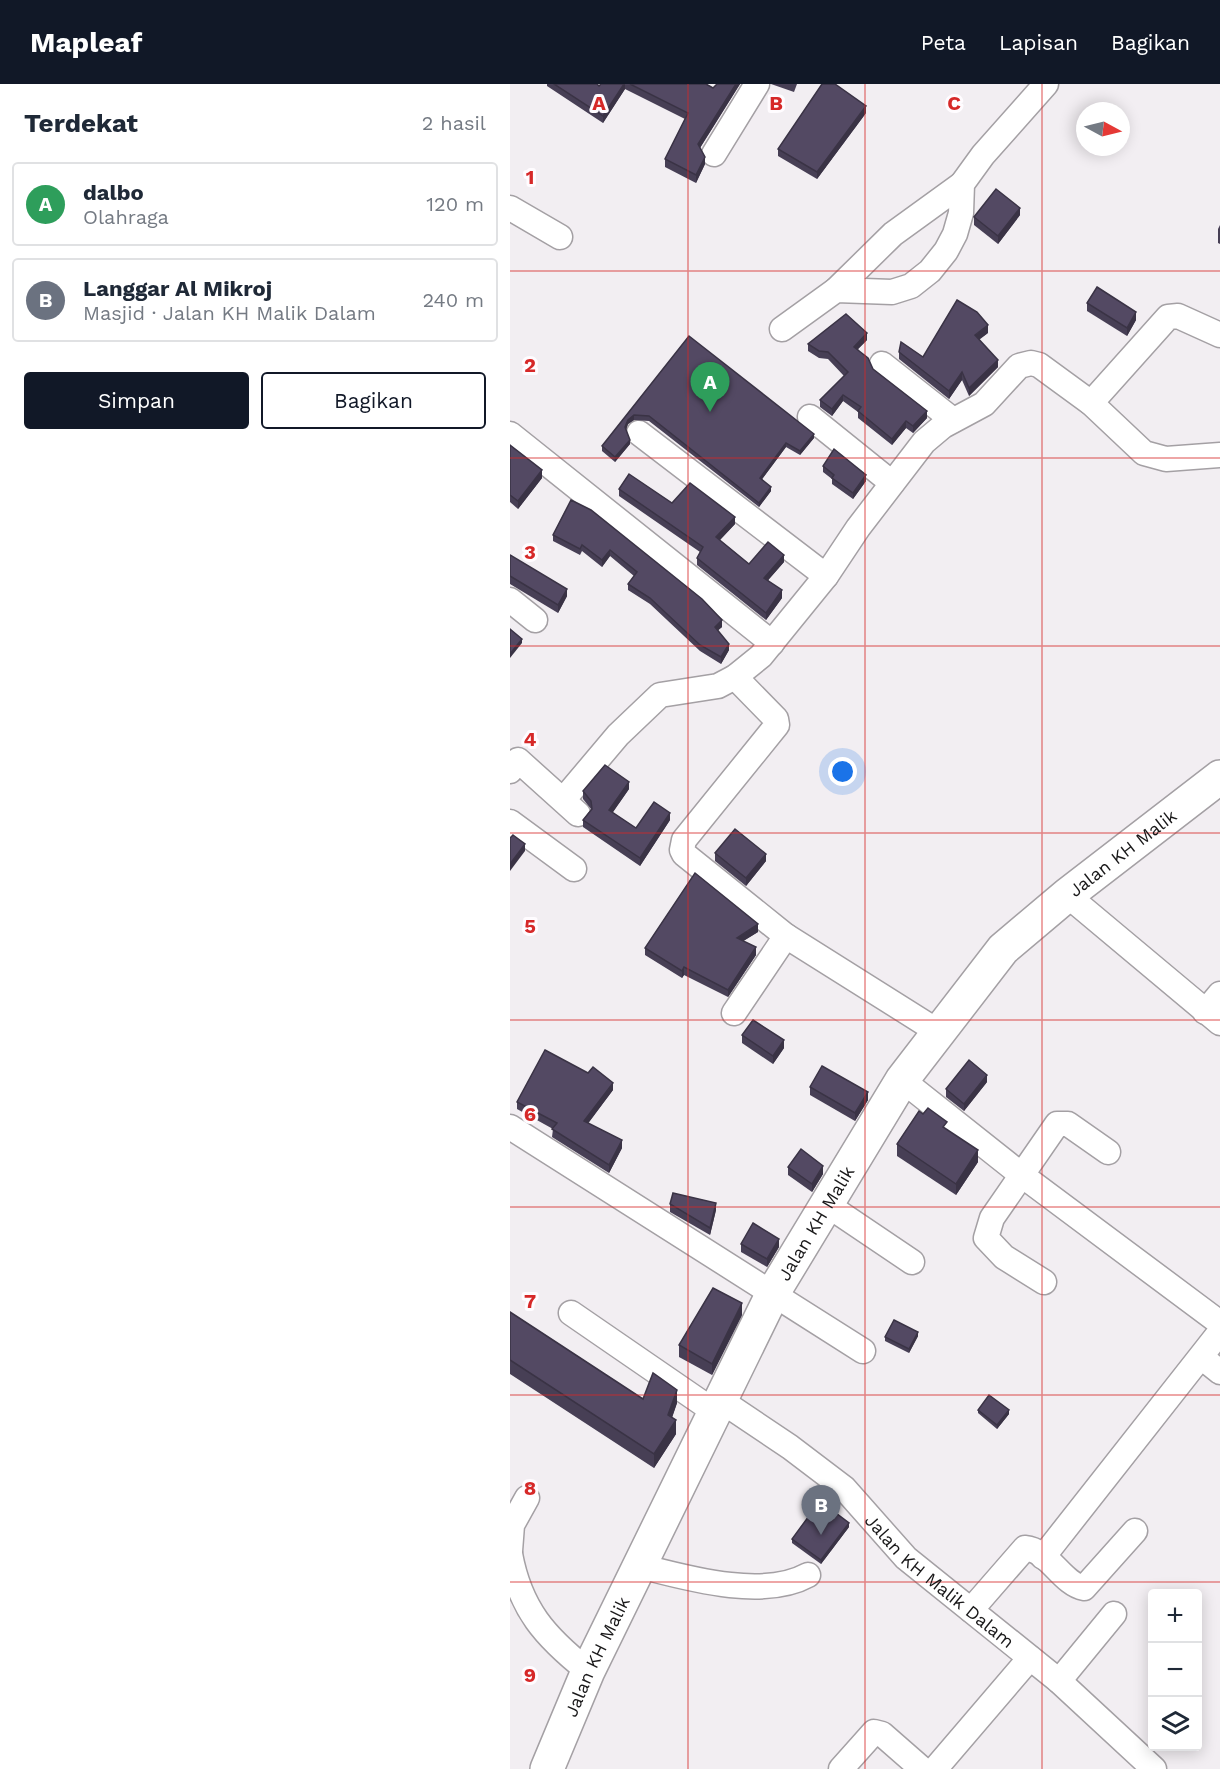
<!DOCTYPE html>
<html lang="id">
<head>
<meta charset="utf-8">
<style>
	:root { --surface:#fff; --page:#f2f2f3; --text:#1f2937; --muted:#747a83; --line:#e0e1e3; --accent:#111827 }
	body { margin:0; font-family:"Work Sans",sans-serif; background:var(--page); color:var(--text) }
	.controls { position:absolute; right:18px; bottom:18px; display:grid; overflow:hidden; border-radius:6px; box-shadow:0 3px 15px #0003 }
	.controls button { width:54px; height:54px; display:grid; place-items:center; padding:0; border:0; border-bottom:2px solid var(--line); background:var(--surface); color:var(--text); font:30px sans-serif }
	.compass { position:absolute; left:566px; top:18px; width:54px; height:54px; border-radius:50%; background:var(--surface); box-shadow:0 3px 15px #0003; rotate:97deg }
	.you { position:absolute; left:333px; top:688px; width:21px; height:21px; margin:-15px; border:4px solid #fff; border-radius:50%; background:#1a73e8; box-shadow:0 0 0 9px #1a73e833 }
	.badge { display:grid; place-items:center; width:39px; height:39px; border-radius:50%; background:var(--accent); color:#fff; font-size:20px; font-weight:700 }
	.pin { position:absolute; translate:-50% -50px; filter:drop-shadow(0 2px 3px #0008) }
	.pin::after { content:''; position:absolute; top:32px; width:21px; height:18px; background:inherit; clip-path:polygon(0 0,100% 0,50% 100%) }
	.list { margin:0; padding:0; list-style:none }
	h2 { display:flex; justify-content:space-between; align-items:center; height:78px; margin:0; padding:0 24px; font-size:26px }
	h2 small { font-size:20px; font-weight:400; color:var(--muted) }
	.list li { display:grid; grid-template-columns:39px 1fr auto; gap:18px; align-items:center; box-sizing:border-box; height:84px; margin:0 12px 12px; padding:0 12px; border:2px solid var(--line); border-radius:6px }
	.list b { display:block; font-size:22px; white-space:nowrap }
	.list p { margin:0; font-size:20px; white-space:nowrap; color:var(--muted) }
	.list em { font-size:20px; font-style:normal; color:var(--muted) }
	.actions { display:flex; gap:12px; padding:18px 24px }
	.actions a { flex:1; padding:14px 0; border:2px solid var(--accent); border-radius:6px; text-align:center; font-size:21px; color:var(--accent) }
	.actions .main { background:var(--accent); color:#fff }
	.icon { flex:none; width:33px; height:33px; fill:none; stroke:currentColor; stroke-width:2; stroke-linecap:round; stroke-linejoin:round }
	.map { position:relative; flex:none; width:710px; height:1685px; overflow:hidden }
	header { display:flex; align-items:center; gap:36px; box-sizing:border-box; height:84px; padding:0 30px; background:var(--accent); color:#fff }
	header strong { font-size:28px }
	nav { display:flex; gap:33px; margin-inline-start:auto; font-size:21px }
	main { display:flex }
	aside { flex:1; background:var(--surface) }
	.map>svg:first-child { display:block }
</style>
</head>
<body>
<header>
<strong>Mapleaf</strong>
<nav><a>Peta</a><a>Lapisan</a><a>Bagikan</a></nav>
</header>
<main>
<aside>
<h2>Terdekat<small>2 hasil</small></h2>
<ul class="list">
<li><span class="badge" style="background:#2e9e5b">A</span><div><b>dalbo</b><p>Olahraga</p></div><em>120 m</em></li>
<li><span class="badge" style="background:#6b7280">B</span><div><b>Langgar Al Mikroj</b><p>Masjid · Jalan KH Malik Dalam</p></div><em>240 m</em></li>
</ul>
<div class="actions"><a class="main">Simpan</a><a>Bagikan</a></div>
</aside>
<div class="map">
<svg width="710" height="1685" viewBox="0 0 710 1685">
	<rect width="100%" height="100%" fill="#f2eef2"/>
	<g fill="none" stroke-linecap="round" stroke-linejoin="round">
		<defs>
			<g id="street">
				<polyline points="204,70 247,0"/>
				<polyline points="0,124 50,153"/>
				<polyline points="326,206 383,150 452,100"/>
				<polyline points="272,245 326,206 382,208 401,202 420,187 436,167 445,150 451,129 452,100 473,71 536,0"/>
				<polyline points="372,280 443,336"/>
				<polyline points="581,319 658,233 668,232 710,251"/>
				<polyline points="300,333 382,399"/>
				<polyline points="129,349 316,492"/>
				<polyline points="0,350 262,559"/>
				<polyline points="0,516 25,536"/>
				<polyline points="225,593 266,635 267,641 174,756 172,766 174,770 276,852 427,947"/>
				<polyline points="0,687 8,676 68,730"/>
				<polyline points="54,715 108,651 150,611 208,602 225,593 251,572 316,492 348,444 414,358 433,342 474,320 509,282 521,279 529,281 581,319 634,369 656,375 710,371"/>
				<polyline points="0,738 64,785"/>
				<polyline points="557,811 710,939"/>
				<polyline points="695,928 710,910"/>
				<polyline points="224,929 276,852"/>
				<polyline points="392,996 513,1092 710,1239"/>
				<polyline points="0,1043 353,1267"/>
				<polyline points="316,1120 402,1178"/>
				<polyline points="534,1198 494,1173 476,1154 482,1134 547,1040 558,1040 598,1068"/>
				<polyline points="61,1229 205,1328"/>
				<polyline points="700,1280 710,1288"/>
				<path id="s1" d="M210,1316L280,1363L334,1404L396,1474L549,1597L644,1685"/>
				<polyline points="0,1467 2,1441 17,1414"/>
				<path d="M0,1470C10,1525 35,1553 78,1587"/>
				<polyline points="533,1473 710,1248"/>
				<path d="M130,1482C177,1494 253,1516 298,1491"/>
				<path d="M461,1526L515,1464C539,1466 552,1500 574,1504L625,1447"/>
				<polyline points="549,1597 604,1530"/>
				<polyline points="331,1685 364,1648 372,1650 412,1685"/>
				<polyline points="425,1685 520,1574"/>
			</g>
			<g id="secondary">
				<path id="s2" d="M37,1685L78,1587L263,1209L392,996L493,865L557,811L710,693"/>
			</g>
		</defs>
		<use href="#street" stroke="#a4a0a4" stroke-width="27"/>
		<use href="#secondary" stroke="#a4a0a4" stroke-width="36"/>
		<use href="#street" stroke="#fff" stroke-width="24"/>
		<use href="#secondary" stroke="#fff" stroke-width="33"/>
	</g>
	<g fill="#473f55">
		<polygon points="37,0 87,0 89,2 91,0 196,0 203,4 207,0 230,0 190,64 195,80 186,99 155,83 155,75 175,35 115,5 93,39 37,2"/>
		<polygon points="261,0 287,0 284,8"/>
		<polygon points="356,29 307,95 268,72 268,65"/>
		<polygon points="510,131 488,160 464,141 464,133"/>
		<polygon points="710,141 710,160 708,159 708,145"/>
		<polygon points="577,219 626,236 617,252 577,227"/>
		<polygon points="478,249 469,255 488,283 459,312 452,296 439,315 389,275 389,268 413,273"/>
		<polygon points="179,252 304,354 290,371 276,363 252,395 261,407 249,423 139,337 124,336 118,340 116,346 120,360 105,378 92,367 92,362"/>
		<polygon points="357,256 348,265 363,285 417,334 403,349 396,344 382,361 348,334 348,328 333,317 322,332 310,323 310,316 334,292 318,275 309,274 298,267 298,260"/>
		<polygon points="0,361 32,394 8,425 0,418"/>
		<polygon points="313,382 356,397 343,415 322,400 322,395 313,388"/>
		<polygon points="109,405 162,419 225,440 210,456 239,480 274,478 258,496 272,514 256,536 187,481 187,474 190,468 109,412"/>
		<polygon points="61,416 212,543 208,546 219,566 211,580 190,567 140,520 118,506 118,500 124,492 100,472 92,483 72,467 70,471 43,457 43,451"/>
		<polygon points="0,471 57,512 48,529 0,500"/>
		<polygon points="119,705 102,729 126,744 160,736 130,782 73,743 73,736 81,725 73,715 73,707"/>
		<polygon points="205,769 256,777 236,802 205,777"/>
		<polygon points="248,848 233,857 246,871 218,913 174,891 172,894 135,871 135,864"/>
		<polygon points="232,951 274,964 263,980 232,959"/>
		<polygon points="477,998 454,1027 436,1013 436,1005"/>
		<polygon points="300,1003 358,1016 345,1037 300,1011"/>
		<polygon points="103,1006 78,1039 112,1064 99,1089 42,1053 43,1045 7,1025 7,1018"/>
		<polygon points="437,1045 468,1078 446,1111 387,1072 387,1060"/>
		<polygon points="278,1083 313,1090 302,1108 278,1091"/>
		<polygon points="160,1120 206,1126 200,1151 160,1128"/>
		<polygon points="231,1160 269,1163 257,1183 231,1168"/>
		<polygon points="0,1228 133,1315 167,1319 162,1334 166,1350 144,1384 0,1290"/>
		<polygon points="232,1231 202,1291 169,1273 169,1261"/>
		<polygon points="408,1252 399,1269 375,1257 375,1253"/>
		<polygon points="468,1326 499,1330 487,1345 468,1329"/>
		<polygon points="339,1443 311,1480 282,1459 282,1455"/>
	</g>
	<g fill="#3a3345">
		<polygon points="114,0 115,0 115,5 93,39 93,32"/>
		<polygon points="226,0 230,0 188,67 188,60"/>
		<polygon points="356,22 356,29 307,95 307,88"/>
		<polygon points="195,73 195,80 186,99 186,91"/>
		<polygon points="510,124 510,131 488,160 488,152"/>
		<polygon points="626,228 626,236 617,252 617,244"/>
		<polygon points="478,241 478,249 465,259 465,251"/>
		<polygon points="357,249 357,256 344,269 344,263"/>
		<polygon points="488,276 488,283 459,312 459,304"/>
		<polygon points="452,288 452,296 439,315 439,307"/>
		<polygon points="333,311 333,317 322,332 322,325"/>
		<polygon points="417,327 417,334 403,349 403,342"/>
		<polygon points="124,331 124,336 118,340 115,348 115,343 118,336"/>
		<polygon points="396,337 396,344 382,361 382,355"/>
		<polygon points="304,350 304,354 290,371 290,367"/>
		<polygon points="120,356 120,360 105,378 105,373"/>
		<polygon points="276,359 276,363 250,398 250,394"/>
		<polygon points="32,386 32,394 8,425 8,417"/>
		<polygon points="356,391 356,397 343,415 343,409"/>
		<polygon points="261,403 261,407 249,423 249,419"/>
		<polygon points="225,433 225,440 206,460 206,453"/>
		<polygon points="100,466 100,472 92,483 92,476"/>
		<polygon points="274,471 274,478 254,501 254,494"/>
		<polygon points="57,505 57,512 48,529 48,521"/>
		<polygon points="272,506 272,514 256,536 256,529"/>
		<polygon points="212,536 212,543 205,549 205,543"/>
		<polygon points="12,555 12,559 0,574 0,570"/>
		<polygon points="219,560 219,566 211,580 211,573"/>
		<polygon points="119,698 119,705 99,734 99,726"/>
		<polygon points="160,729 160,736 130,782 130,774"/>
		<polygon points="15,760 15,767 0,787 0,780"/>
		<polygon points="256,770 256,777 236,802 236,794"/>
		<polygon points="248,840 248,848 227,861 227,854"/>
		<polygon points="246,863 246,871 218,913 218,906"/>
		<polygon points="174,883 174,891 172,894 172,887"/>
		<polygon points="274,956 274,964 263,980 263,972"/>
		<polygon points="477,991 477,998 454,1027 454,1020"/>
		<polygon points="103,999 103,1006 74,1045 74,1037"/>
		<polygon points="358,1008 358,1016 345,1037 345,1029"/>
		<polygon points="112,1056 112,1064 99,1089 99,1081"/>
		<polygon points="468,1066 468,1078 446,1111 446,1100"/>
		<polygon points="313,1082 313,1090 302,1108 302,1100"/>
		<polygon points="206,1119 206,1126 200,1151 200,1144"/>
		<polygon points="269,1155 269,1163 257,1183 257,1175"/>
		<polygon points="232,1219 232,1231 202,1291 202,1280"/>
		<polygon points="408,1248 408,1252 399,1269 399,1265"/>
		<polygon points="167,1306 167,1319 158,1344 158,1331"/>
		<polygon points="499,1326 499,1330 487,1345 487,1341"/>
		<polygon points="166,1336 166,1350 144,1384 144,1370"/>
		<polygon points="339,1439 339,1443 311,1480 311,1476"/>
	</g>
	<g fill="#534963" stroke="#3a3345" stroke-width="1.5">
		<polygon points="44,0 87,0 89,2 91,0 114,0 93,32"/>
		<polygon points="120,0 196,0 203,4 207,0 226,0 188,60 195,73 186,91 155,75 178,29"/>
		<polygon points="312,0 325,0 356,22 307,88 268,65"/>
		<polygon points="486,105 510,124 488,152 464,133"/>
		<polygon points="587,203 626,228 617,244 577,219"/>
		<polygon points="447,216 467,228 478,241 465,251 488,276 459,304 452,288 439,307 389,268 391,258 413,273"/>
		<polygon points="336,230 357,249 344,263 358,274 363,285 417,327 403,342 396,337 382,355 348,327 351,323 333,311 322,325 310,316 338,288 318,268 309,267 298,260"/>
		<polygon points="179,252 304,350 290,367 276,359 250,394 261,403 249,419 139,332 124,331 118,336 115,343 120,356 105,373 92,362"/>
		<polygon points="0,361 32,386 8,417 0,411"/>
		<polygon points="324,365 356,391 343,409 322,394 324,391 313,382"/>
		<polygon points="119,390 162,419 180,399 225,433 206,453 239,480 258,458 274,471 254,494 272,506 256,529 187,474 193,463 109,405"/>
		<polygon points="61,416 81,426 192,515 212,536 205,543 219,560 211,573 190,561 140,514 118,500 127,488 100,466 92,476 72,461 70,465 43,451"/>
		<polygon points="0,471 57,505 48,521 0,492"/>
		<polygon points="0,545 12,555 0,570"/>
		<polygon points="95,681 119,698 99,726 126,744 144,718 160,729 130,774 73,736 82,725 81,717 73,707"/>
		<polygon points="225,745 256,770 236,794 205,769"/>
		<polygon points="3,751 15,760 0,780 0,754"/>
		<polygon points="185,789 248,840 227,854 246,863 218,906 174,883 172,887 135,864"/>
		<polygon points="243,936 274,956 263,972 232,951"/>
		<polygon points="35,966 78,989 83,983 103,999 74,1037 112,1056 99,1081 42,1045 47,1039 7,1018"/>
		<polygon points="459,976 477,991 454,1020 436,1005"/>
		<polygon points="312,982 358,1008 345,1029 300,1003"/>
		<polygon points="418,1024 437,1038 433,1043 468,1066 446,1100 387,1060 409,1027 413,1030"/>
		<polygon points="291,1065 313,1082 302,1100 278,1083"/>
		<polygon points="163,1109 206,1119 200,1144 160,1120"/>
		<polygon points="243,1139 269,1155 257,1175 231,1160"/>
		<polygon points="203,1204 232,1219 202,1280 169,1261"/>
		<polygon points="0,1228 133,1315 143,1289 167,1306 158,1331 166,1336 144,1370 0,1276"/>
		<polygon points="384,1236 408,1248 399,1265 375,1253"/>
		<polygon points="479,1311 499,1326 487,1341 468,1326"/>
		<polygon points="310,1417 339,1439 311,1476 282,1455"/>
	</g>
	<path fill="none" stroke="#d62828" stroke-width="1.5" stroke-opacity="0.55" d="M178,0V1685M355,0V1685M532,0V1685M0,187H710M0,374H710M0,562H710M0,749H710M0,936H710M0,1123H710M0,1311H710M0,1498H710"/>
	<g text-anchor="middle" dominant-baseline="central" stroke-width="6" stroke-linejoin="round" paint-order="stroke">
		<g font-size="18" fill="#191819" stroke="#fffcff">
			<text stroke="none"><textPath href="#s2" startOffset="1095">Jalan KH Malik</textPath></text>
			<text stroke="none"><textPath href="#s2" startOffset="609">Jalan KH Malik</textPath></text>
			<text stroke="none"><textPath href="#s1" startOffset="286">Jalan KH Malik Dalam</textPath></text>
			<text stroke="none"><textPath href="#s2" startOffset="123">Jalan KH Malik</textPath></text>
		</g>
	</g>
	<g font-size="20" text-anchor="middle" font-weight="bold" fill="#d62828" stroke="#fffcff" stroke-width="6" stroke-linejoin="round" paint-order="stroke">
		<text x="89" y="26">A</text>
		<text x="266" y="26">B</text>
		<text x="444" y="26">C</text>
		<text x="20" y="100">1</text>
		<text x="20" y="288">2</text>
		<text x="20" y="475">3</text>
		<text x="20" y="662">4</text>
		<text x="20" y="849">5</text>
		<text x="20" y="1037">6</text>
		<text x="20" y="1224">7</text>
		<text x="20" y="1411">8</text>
		<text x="20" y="1598">9</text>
	</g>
</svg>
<div class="controls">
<button>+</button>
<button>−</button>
<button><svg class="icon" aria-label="layers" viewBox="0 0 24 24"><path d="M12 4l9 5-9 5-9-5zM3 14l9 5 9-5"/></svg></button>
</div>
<svg class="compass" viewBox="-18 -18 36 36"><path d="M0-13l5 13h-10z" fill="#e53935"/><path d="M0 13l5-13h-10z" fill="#747a83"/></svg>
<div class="you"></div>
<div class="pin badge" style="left:200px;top:328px;background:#2e9e5b">A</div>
<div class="pin badge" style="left:311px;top:1451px;background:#6b7280">B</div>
</div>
</main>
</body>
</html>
